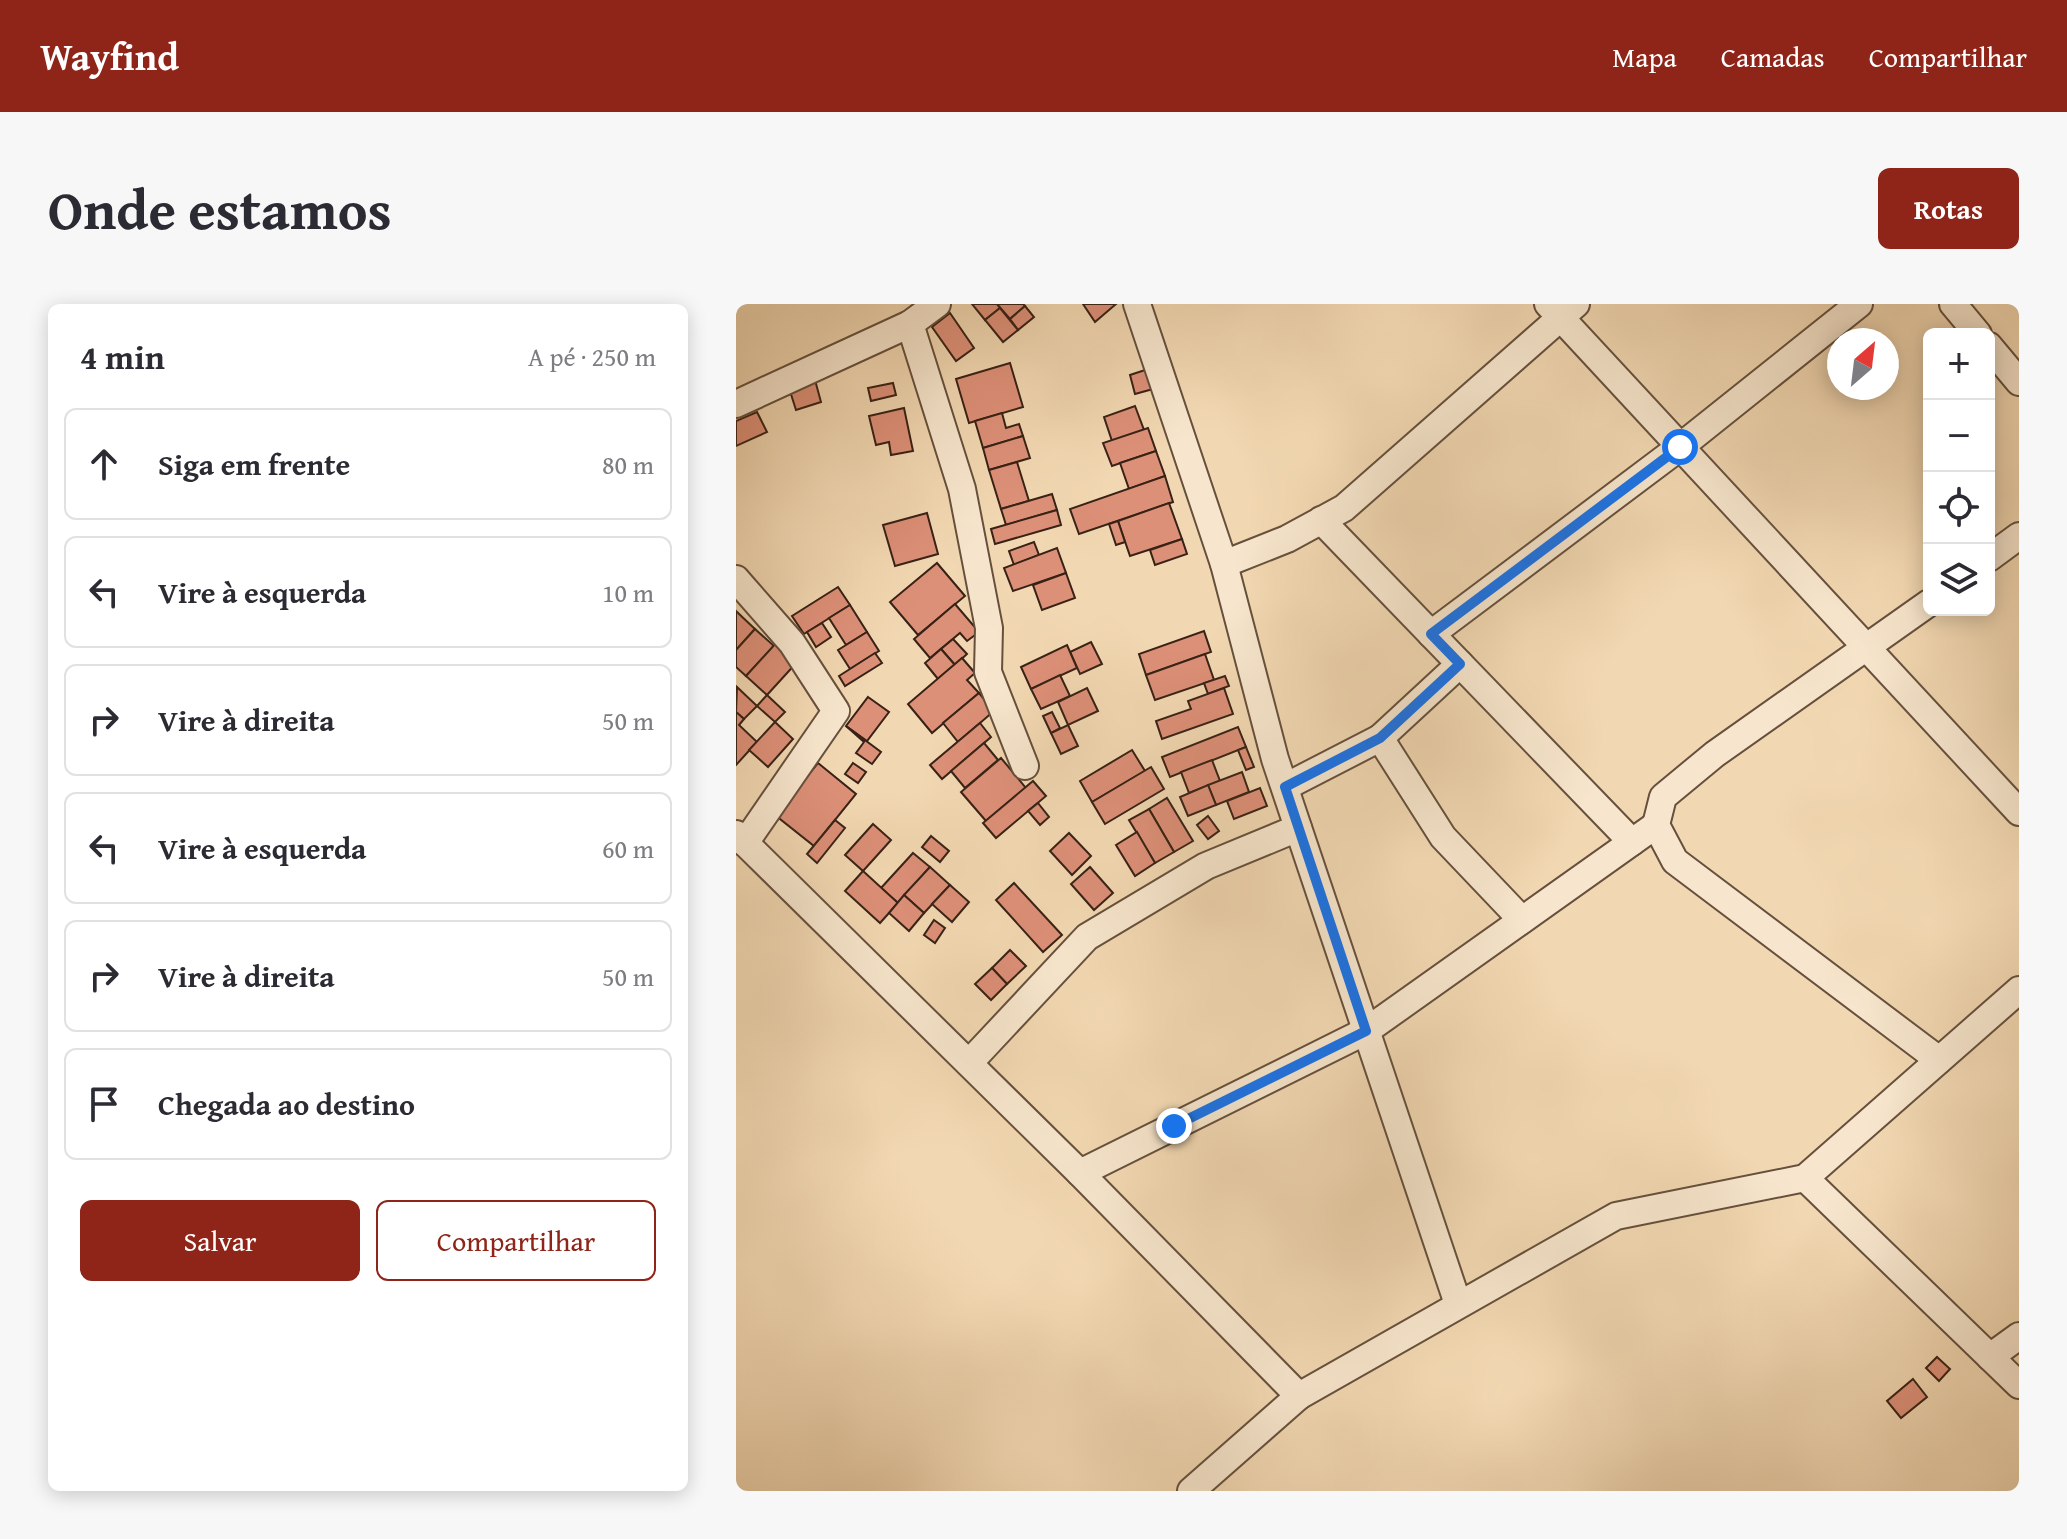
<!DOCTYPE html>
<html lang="pt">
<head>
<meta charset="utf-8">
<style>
	:root { --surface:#fff; --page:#f7f7f7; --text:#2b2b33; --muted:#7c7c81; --line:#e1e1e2; --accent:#8f2418 }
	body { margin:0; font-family:"Gentium Book Plus",serif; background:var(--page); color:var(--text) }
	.controls { position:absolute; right:24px; top:24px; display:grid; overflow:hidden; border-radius:12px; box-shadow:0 4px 20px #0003 }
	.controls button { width:72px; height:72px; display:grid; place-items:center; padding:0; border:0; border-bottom:2px solid var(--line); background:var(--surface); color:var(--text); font:40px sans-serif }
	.compass { position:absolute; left:1091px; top:24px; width:72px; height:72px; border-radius:50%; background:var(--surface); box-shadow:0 4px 20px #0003; rotate:28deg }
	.stop { position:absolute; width:24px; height:24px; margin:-18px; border:6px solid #1a73e8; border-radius:50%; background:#fff }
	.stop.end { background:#1a73e8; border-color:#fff; box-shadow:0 2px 8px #0008 }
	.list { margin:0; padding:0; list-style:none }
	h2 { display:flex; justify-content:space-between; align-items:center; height:104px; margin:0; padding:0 32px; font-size:34px }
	h2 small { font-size:26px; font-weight:400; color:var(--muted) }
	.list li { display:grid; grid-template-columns:52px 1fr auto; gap:24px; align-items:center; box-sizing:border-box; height:112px; margin:0 16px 16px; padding:0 16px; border:2px solid var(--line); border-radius:12px }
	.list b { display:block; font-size:30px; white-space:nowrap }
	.list em { font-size:26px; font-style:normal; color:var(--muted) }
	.actions { display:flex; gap:16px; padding:24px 32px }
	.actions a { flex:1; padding:18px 0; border:2px solid var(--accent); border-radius:12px; text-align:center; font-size:28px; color:var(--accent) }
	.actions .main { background:var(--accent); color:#fff }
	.icon { flex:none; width:44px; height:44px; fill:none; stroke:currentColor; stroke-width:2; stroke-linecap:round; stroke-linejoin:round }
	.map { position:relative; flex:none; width:1283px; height:1187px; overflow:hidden; border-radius:12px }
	header { display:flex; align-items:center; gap:48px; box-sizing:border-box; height:112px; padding:0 40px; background:var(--accent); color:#fff }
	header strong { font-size:38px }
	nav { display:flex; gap:44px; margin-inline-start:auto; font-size:28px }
	.intro { display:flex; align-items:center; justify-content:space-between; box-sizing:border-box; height:192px; padding:0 48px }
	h1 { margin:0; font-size:56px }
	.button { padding:20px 36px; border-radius:12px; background:var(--accent); color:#fff; font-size:28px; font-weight:700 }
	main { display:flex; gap:48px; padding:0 48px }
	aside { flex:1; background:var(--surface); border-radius:12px; box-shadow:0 4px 20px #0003 }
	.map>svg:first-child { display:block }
</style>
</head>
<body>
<header>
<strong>Wayfind</strong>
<nav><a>Mapa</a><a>Camadas</a><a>Compartilhar</a></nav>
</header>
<div class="intro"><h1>Onde estamos</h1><a class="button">Rotas</a></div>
<main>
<aside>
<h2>4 min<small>A pé · 250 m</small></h2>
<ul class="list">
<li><svg class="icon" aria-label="ahead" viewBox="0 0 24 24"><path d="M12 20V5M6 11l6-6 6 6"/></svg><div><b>Siga em frente</b></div><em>80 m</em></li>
<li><svg class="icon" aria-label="left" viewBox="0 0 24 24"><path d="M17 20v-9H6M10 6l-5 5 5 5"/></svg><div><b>Vire à esquerda</b></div><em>10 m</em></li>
<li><svg class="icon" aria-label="right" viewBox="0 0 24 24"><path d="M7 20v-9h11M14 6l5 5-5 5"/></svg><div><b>Vire à direita</b></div><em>50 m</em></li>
<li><svg class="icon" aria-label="left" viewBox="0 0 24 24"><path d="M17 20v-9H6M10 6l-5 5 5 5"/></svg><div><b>Vire à esquerda</b></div><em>60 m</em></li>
<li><svg class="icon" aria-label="right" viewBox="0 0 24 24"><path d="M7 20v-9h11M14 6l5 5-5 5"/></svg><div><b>Vire à direita</b></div><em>50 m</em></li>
<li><svg class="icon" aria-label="arrive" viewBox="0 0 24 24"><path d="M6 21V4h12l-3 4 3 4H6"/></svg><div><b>Chegada ao destino</b></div></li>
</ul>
<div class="actions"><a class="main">Salvar</a><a>Compartilhar</a></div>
</aside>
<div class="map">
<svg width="1283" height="1187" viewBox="0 0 1283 1187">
	<rect width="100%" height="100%" fill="#f2d8b2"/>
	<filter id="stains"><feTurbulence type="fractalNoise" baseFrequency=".0025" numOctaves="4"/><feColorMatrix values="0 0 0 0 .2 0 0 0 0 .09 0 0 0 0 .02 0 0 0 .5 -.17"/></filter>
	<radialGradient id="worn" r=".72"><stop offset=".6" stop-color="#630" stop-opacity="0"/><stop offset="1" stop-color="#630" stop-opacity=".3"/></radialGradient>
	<g fill="#dd9078" stroke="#382216" stroke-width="2">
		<polygon points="236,0 261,0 264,4 249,16"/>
		<polygon points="261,0 287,0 289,2 274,15"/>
		<polygon points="347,0 380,0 359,18"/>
		<polygon points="289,2 298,13 282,26 274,15"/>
		<polygon points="264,4 282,26 267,38 249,16"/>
		<polygon points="214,9 238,44 220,57 196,23"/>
		<polygon points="274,59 287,103 233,119 220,75"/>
		<polygon points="412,65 417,85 399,90 394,71"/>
		<polygon points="79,76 85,98 60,106 53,84"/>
		<polygon points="157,79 160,91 135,97 132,84"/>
		<polygon points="399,102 408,126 376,137 368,113"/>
		<polygon points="168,104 177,147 155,151 153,138 140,141 133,112"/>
		<polygon points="21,108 31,128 0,142 0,117"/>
		<polygon points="266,109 270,124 283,120 287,132 247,144 239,117"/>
		<polygon points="412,124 420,147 376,162 367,139"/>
		<polygon points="287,132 294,154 253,166 247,144"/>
		<polygon points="420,147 429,172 393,185 384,159"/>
		<polygon points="281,158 293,197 265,205 253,166"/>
		<polygon points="429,172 437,198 343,230 334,205"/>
		<polygon points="316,190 321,206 270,221 265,205"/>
		<polygon points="433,199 446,235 394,252 382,217"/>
		<polygon points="321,206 325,221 259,240 255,225"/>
		<polygon points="191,209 202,250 159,262 147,221"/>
		<polygon points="382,217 389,238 380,241 373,220"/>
		<polygon points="446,235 451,250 419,261 414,246"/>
		<polygon points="298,238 303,251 278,261 273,247"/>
		<polygon points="321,244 330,269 277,287 268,264"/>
		<polygon points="201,259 229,292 182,331 154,298"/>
		<polygon points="330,269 339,294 306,306 297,281"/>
		<polygon points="102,283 114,301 68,330 56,312"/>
		<polygon points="219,300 243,328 231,337 224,329 194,354 178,335"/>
		<polygon points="114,301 131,328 110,341 93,314"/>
		<polygon points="0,307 19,325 0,346"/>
		<polygon points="86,319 95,333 80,343 71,328"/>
		<polygon points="19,325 38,342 10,372 0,363 0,346"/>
		<polygon points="468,327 475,348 410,371 403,350"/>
		<polygon points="131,328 143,347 114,365 102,346"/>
		<polygon points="217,335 231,350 219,361 205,345"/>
		<polygon points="41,338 62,357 31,391 10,372"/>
		<polygon points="355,338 366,360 344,370 334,348"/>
		<polygon points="331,341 341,364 295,385 285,363"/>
		<polygon points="205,345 219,361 202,375 189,359"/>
		<polygon points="139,349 146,359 109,382 103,372"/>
		<polygon points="469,350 478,376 419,396 410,371"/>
		<polygon points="226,354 239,369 231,376 243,389 196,429 172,400"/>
		<polygon points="324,371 334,392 305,405 295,385"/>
		<polygon points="489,372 493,382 472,390 468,379"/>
		<polygon points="1,383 21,402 8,415 0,408"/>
		<polygon points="351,384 362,407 332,421 322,398"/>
		<polygon points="488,384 497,410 426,435 420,417 455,405 452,397"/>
		<polygon points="243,389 258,407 222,438 207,419"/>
		<polygon points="31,391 49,408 39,418 21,402"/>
		<polygon points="132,393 153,408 131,437 110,422"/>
		<polygon points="0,408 8,415 3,421 21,438 0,461"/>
		<polygon points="316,408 324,424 315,429 307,412"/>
		<polygon points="39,418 57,435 32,463 13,446"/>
		<polygon points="244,419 255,433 206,475 194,461"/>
		<polygon points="332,421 342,442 325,450 315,429"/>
		<polygon points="110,422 145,448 136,460 120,449 128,438"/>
		<polygon points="502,423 510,443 434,473 426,453"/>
		<polygon points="248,439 262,456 229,484 215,467"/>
		<polygon points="510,443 518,463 510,466 502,446"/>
		<polygon points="396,446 409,467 356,498 344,477"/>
		<polygon points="265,454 290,484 250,517 225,488"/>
		<polygon points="476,456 484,477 453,489 445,468"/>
		<polygon points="82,459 120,490 78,542 39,511"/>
		<polygon points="117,459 130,468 122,479 109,470"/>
		<polygon points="415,463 428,485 369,520 356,498"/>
		<polygon points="506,468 513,488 480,501 472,481"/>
		<polygon points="297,477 310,492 260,534 247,519"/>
		<polygon points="472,481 480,501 452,512 444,493"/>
		<polygon points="524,484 531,502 498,515 491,497"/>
		<polygon points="431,494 457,537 438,548 413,505"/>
		<polygon points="302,499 313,513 304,521 292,507"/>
		<polygon points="413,505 438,548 419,559 393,516"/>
		<polygon points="472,512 483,527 472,535 461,521"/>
		<polygon points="99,516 109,524 81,559 71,550"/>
		<polygon points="137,520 155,536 127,567 109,551"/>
		<polygon points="401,528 419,559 399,572 380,541"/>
		<polygon points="333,529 355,552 336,571 314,547"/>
		<polygon points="195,532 213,547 204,558 186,543"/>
		<polygon points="177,549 194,563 162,599 145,584"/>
		<polygon points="194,563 214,581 188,609 168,591"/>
		<polygon points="354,563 377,589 358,606 335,580"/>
		<polygon points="127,567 162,599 144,619 109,587"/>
		<polygon points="278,579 326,631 307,648 260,596"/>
		<polygon points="214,581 233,598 216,618 196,600"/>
		<polygon points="168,591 188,609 173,627 153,609"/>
		<polygon points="198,616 209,624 199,639 188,631"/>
		<polygon points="274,646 290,662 271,680 256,664"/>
		<polygon points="256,664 271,680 255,696 239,680"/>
		<polygon points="1201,1053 1214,1065 1203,1077 1190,1064"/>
		<polygon points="1177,1075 1191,1093 1165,1114 1151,1097"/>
	</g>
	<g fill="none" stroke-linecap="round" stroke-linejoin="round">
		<defs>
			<g id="minor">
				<polyline points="401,0 488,260 539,455 722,1000"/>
				<polyline points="812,0 1283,508"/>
				<polyline points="1217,0 1242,30"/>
				<polyline points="174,20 226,185 253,324 252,368 289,462"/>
				<polyline points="1253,42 1283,78"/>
				<polyline points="0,100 174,20 201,0"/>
				<polyline points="585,216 896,538"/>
				<polyline points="1253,254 1283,232"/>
				<polyline points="488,260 551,235 608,204 840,0"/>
				<polyline points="0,275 56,339 100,407 9,539"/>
				<polyline points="1193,299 979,450 927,493 920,521 939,557 1203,756"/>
				<polyline points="695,330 944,143 1123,0"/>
				<polyline points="644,434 707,533 786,616"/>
				<polyline points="549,483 644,434 724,360"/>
				<polyline points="0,530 344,869 563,1092"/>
				<polyline points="233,759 351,633 470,562 562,524"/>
				<polyline points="344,869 630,727 920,521"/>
				<polyline points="1069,874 1283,1081"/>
				<polyline points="1254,1053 1283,1032"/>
				<polyline points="455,1187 563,1092 880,912 1069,874 1283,686"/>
			</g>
		</defs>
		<use href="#minor" stroke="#66503d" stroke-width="30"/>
		<use href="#minor" stroke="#f7e6cd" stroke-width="26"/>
	</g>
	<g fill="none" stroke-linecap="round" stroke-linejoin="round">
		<polyline stroke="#1a73e8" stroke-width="10" points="438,822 630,727 549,483 644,434 724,360 695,330 944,143"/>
	</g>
	<rect width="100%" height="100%" filter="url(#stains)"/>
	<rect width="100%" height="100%" fill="url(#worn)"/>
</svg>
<div class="controls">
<button>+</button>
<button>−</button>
<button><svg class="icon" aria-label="locate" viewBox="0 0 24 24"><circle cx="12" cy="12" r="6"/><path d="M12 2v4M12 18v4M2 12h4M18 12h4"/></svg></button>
<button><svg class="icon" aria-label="layers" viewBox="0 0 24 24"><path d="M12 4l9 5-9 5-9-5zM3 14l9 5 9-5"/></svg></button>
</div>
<svg class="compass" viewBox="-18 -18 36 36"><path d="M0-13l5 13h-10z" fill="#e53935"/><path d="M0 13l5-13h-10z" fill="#7c7c81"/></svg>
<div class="stop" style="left:944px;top:143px"></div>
<div class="stop end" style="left:438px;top:822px"></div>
</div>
</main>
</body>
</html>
